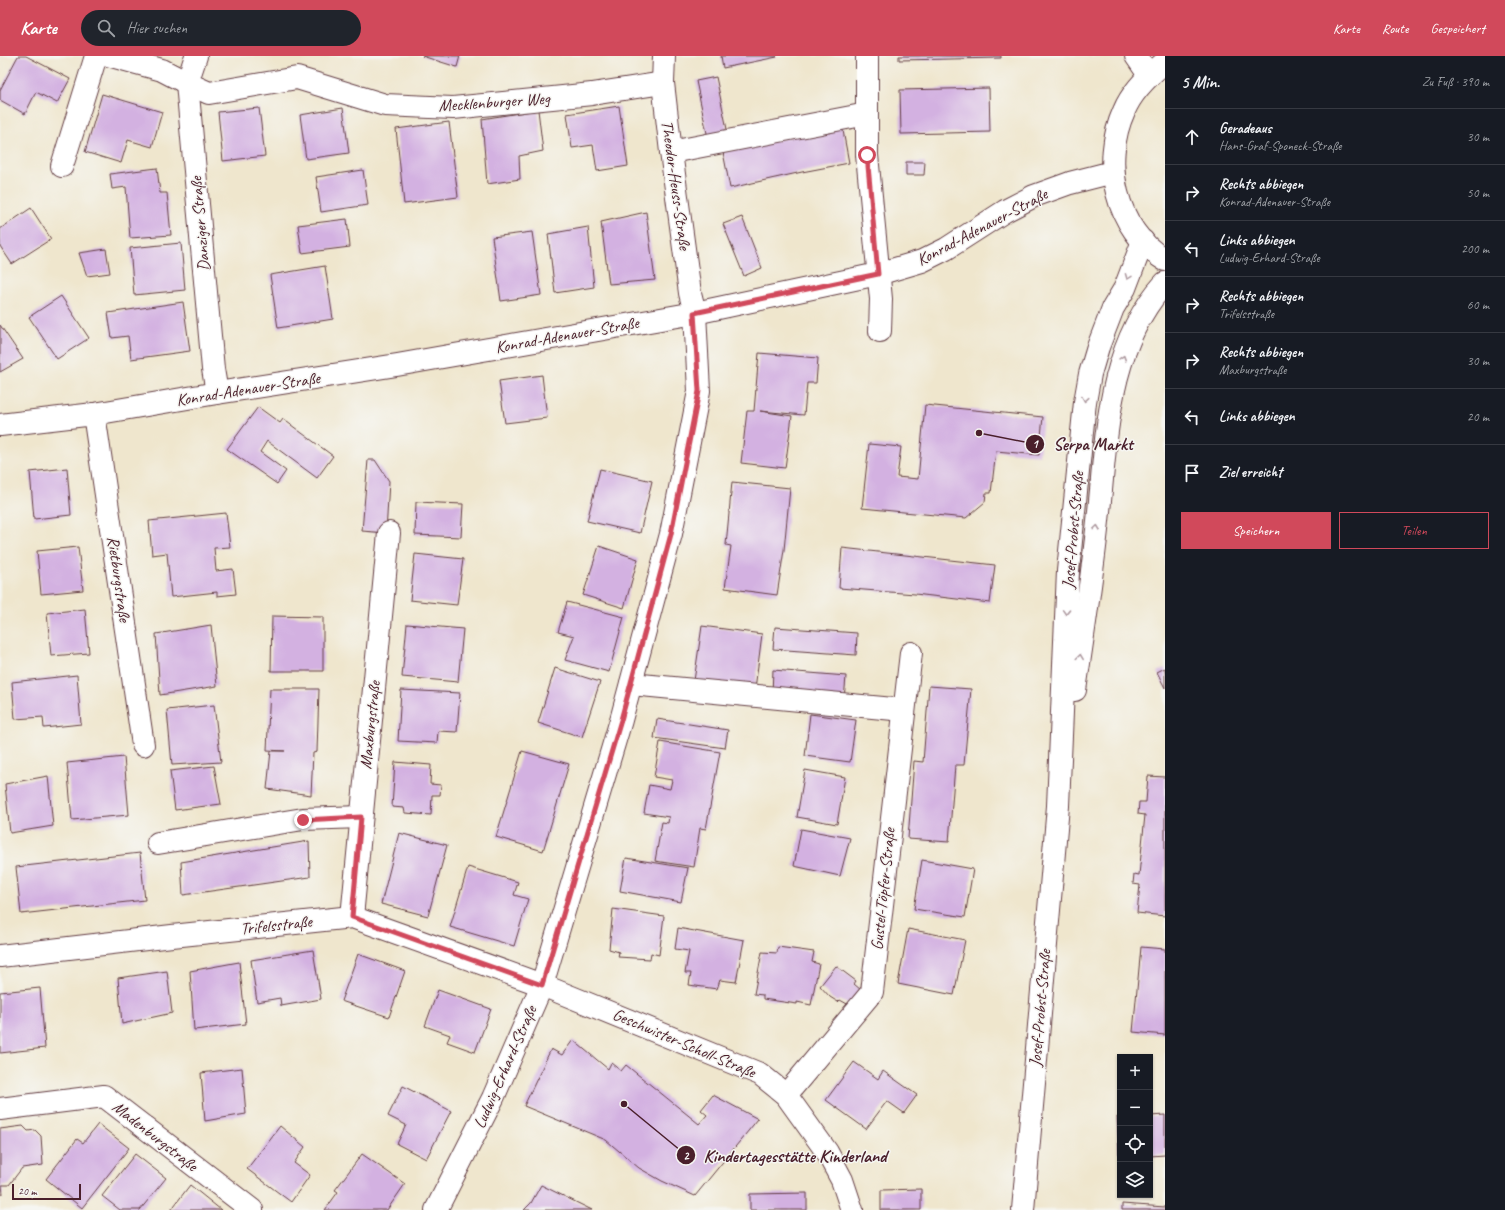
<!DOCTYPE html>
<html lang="de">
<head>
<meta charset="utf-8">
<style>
	:root { --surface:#171b24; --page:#20242c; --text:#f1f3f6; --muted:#9ea1a6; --line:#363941; --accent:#d1495b }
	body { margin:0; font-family:Caveat,sans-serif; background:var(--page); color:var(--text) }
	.controls { position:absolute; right:12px; bottom:12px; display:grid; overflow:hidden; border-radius:0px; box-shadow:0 1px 3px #0004 }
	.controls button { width:36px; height:36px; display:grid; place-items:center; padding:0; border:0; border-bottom:1px solid var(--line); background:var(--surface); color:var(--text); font:20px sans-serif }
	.scale { position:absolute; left:12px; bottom:10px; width:69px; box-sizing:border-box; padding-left:4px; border:2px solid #4a1f2b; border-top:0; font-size:11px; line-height:14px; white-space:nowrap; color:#4a1f2b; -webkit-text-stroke:3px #f6f6f2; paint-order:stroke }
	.stop { position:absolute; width:12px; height:12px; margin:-9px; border:3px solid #d1495b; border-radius:50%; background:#fff }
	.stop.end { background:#d1495b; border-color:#fff; box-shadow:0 1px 4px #0008 }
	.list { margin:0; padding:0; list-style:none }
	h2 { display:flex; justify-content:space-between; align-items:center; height:52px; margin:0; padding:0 16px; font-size:17px }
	h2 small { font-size:13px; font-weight:400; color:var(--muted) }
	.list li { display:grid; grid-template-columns:26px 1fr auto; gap:12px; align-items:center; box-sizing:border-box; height:56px; padding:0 16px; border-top:1px solid var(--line) }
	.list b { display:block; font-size:15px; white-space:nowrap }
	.list p { margin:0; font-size:13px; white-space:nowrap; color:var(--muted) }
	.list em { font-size:13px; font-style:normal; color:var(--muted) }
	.actions { display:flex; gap:8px; padding:12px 16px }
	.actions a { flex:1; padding:9px 0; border:1px solid var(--accent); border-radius:0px; text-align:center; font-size:14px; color:var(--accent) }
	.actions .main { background:var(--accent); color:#fff }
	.icon { flex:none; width:22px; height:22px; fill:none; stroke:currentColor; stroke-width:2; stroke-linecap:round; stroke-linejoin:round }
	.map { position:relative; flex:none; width:1165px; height:1154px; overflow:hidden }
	header { display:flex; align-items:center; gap:24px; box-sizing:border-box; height:56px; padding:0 20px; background:var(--accent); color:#fff }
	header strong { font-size:19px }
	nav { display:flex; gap:22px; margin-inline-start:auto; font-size:14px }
	.search { width:280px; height:36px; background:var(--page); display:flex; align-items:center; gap:10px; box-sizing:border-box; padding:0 14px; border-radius:22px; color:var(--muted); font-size:15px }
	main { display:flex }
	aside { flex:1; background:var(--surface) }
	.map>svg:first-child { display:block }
</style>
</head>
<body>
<header>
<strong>Karte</strong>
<div class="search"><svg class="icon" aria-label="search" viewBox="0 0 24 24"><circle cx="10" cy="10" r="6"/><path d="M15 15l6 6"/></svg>Hier suchen</div>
<nav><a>Karte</a><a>Route</a><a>Gespeichert</a></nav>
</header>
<main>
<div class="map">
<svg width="1165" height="1154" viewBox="0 0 1165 1154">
	<rect width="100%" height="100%" fill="#f6f6f2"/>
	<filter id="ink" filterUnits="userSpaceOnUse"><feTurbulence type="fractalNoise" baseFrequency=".025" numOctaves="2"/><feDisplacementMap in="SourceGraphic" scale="8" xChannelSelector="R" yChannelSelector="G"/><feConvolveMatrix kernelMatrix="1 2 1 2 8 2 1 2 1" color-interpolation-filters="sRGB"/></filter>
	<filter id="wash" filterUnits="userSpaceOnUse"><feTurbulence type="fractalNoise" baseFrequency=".012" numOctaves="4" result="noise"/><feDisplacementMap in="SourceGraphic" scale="16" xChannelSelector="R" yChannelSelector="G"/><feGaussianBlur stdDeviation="0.9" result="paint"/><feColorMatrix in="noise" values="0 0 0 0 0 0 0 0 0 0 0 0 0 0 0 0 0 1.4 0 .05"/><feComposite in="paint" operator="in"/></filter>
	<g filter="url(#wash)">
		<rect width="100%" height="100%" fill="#efe6cd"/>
		<g id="blocks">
			<g fill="#d3b1e1">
				<polygon points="18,0 26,0 70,23 57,47 36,36 25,58 0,44 0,34"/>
				<polygon points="422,0 460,0 457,11"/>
				<polygon points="721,0 776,0 777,1 723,12"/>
				<polygon points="899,0 1001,0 1001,2 899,4"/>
				<polygon points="716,21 728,78 708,82 696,25"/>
				<polygon points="989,32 990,76 901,78 900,34"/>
				<polygon points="102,38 162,56 152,91 128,84 121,107 85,96"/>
				<polygon points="619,50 628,110 597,115 593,89 572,92 567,58"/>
				<polygon points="259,52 265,100 223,105 218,56"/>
				<polygon points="343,52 349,97 306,103 300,59"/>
				<polygon points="538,54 543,95 519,100 520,123 487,128 482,63"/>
				<polygon points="449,66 458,141 404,148 396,73"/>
				<polygon points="842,69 849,107 802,116 730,132 723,96"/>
				<polygon points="906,106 925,106 924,119 906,119"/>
				<polygon points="157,112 160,137 167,137 171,179 130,182 126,131 112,133 110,118"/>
				<polygon points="363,114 368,149 321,156 316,121"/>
				<polygon points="31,152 51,183 12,208 0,190 0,173"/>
				<polygon points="646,156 655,224 609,228 601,166"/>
				<polygon points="742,161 762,212 744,220 723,168"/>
				<polygon points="347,163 350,191 302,197 298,169"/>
				<polygon points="588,171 594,231 555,237 548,178"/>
				<polygon points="532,176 541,239 501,245 492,181"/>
				<polygon points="181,187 185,234 134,239 130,192"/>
				<polygon points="106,193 110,217 87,220 79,197"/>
				<polygon points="325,210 333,263 278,272 270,219"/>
				<polygon points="61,240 89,282 57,303 29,261"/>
				<polygon points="183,246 190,295 131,303 128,280 112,282 108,257"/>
				<polygon points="0,269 23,303 0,316"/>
				<polygon points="759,297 818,302 816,327 807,327 804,359 760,355 792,360 785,412 741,407 747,355 754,355"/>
				<polygon points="542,319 547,362 505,367 499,325"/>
				<polygon points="925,349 1043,361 1039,399 996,395 991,437 986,437 985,446 966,462 862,452 869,388 901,391 897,421 918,423"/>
				<polygon points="258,351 280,367 283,363 333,400 317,422 267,385 260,396 286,415 277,428 227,393"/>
				<polygon points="368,404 375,404 389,425 386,477 362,475"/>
				<polygon points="67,412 71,459 34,463 30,416"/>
				<polygon points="600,413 652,425 640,477 587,465"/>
				<polygon points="732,426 790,432 784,494 777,539 725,532 731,490 726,489"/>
				<polygon points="416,446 463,448 461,481 415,479"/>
				<polygon points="226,457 230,491 214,492 216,515 233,513 236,538 217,540 217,536 171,541 167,497 152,499 149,465"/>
				<polygon points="599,490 638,503 624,552 583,539"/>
				<polygon points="78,491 83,534 41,538 37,495"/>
				<polygon points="842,492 995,509 990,547 915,538 839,532"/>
				<polygon points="415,498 463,503 457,549 410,544"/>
				<polygon points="567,546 624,561 609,616 565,604 574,580 558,576"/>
				<polygon points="85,553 89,597 51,600 47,557"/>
				<polygon points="272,560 323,561 323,615 271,615"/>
				<polygon points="407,568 463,573 458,626 402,621"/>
				<polygon points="211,569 217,630 160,639 156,578"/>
				<polygon points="702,570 762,578 755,633 694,625"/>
				<polygon points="775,571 857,577 856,599 773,593"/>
				<polygon points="555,612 600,626 582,681 538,667"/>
				<polygon points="1165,612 1165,632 1157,616"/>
				<polygon points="773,614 846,620 844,644 772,638"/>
				<polygon points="77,619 81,668 44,672 43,661 15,663 12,626"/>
				<polygon points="929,630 971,633 964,709 955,709 949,786 908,783 914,705 923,706"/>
				<polygon points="270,633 319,633 317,696 313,697 311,739 267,733 271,695 285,695 267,694"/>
				<polygon points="401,634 460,637 457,676 438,675 437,687 398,685"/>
				<polygon points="214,649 221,706 172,709 167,654"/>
				<polygon points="810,658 856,664 850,706 805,700"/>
				<polygon points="657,663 728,674 725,692 654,682"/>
				<polygon points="660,686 720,696 706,773 700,772 694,811 655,805 662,766 668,767 669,761 644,757 649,729 670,733 672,724 654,721"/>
				<polygon points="522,695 569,708 543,795 496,781"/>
				<polygon points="124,701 129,759 72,764 67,707"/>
				<polygon points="395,706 431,709 430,728 441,729 440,739 432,739 431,759 405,757 404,752 392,751"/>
				<polygon points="214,710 221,748 175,754 170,715"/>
				<polygon points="805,714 845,721 837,768 797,761"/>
				<polygon points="48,720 53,770 10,777 5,728"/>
				<polygon points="1148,720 1165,721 1165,860 1137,857 1140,829 1133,828 1134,818 1139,819 1145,759 1138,758 1139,746 1146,746"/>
				<polygon points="801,773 850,782 840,820 794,810"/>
				<polygon points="399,777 447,789 428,860 381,848"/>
				<polygon points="309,785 310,821 183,839 181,806"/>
				<polygon points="140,797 145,844 21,858 16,811"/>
				<polygon points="626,802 688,812 681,846 620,835"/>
				<polygon points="922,804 973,813 965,861 914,853"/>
				<polygon points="468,811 518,826 514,839 528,843 514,890 450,871"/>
				<polygon points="613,853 664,860 659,899 651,897 650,903 618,901 619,896 609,893"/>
				<polygon points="678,872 744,884 736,926 720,924 717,933 689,929 691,917 685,917 689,895 675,893"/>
				<polygon points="908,873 965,884 954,939 898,928"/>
				<polygon points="778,891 814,896 812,906 819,908 811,949 797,946 797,948 763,943 763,939 754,938 762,896 777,897"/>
				<polygon points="1141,891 1165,893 1165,979 1133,976"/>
				<polygon points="313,894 321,943 281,950 280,942 257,946 251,904"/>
				<polygon points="358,898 405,915 389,961 341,945"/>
				<polygon points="239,906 246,968 194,974 190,915"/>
				<polygon points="836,910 856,925 854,928 861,934 849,949 840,944 838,946 830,941 820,930"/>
				<polygon points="167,915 172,957 122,968 118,922"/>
				<polygon points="40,932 45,992 0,997 0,936"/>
				<polygon points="438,934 491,953 475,996 447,986 450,979 425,970"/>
				<polygon points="573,984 608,1013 611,1007 621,1015 626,1009 699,1068 707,1059 701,1054 713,1039 758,1063 695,1140 662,1125 639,1112 606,1084 524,1050 551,993 562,999"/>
				<polygon points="854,1006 878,1023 883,1015 917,1039 904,1057 887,1045 866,1073 826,1044"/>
				<polygon points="242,1012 246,1058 205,1065 201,1017"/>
				<polygon points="403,1030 451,1055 426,1103 397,1088 406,1069 388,1060"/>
				<polygon points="1165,1059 1165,1099 1150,1100 1150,1060"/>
				<polygon points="1117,1061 1120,1061 1120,1098 1119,1098"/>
				<polygon points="98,1068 129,1092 82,1152 46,1123 77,1083 83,1087"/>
				<polygon points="23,1070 28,1075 35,1074 41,1080 43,1109 22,1112 9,1129 2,1129 3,1138 0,1139 0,1073"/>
				<polygon points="280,1070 305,1091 294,1107 310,1119 291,1146 247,1113"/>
				<polygon points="135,1098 166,1122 140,1154 120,1154 102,1140"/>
				<polygon points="362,1098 405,1128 387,1154 325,1154 338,1136 335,1134"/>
				<polygon points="190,1129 221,1154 171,1154"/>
				<polygon points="541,1129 592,1154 524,1154 531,1147"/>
				<polygon points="921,1133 921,1154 881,1154 881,1134"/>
				<polygon points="807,1137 807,1154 750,1154 750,1138"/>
				<polygon points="1122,1148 1165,1151 1165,1154 1122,1154"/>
			</g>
		</g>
	</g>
	<g filter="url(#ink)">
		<use href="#blocks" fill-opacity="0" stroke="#633d43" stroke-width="1"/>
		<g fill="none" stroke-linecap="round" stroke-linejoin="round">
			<defs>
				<g id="minor">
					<polyline points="111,0 162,14 187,27 209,37 297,22 385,49 453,52 592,38 663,27"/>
					<polyline points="196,0 187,27 213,313 217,337"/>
					<polyline points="867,0 867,99 881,243 880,275"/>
					<polyline points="671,96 867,58"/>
					<polyline points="62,110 96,0"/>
					<polyline points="94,358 143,689"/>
					<polyline points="0,369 94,358 217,337 397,309 695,257 878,218 922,205 946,193 1005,155 1034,140 1070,127 1113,116"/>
					<polyline points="631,628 904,654"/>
					<polyline points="158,787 303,763 361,761"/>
					<polyline points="352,861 389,477"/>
					<polyline points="0,900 172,880 352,861 542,929 760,1018 786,1039 827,1096 842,1124 852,1154"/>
					<polyline points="786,1039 872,936 911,597"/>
					<polyline points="0,1053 104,1040 252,1154"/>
					<polyline points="436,1154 493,1042 542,929 621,664 671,478 699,335 695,257 690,237 671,96 663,27 664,0"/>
				</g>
				<g id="major">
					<polyline points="1136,0 1149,19"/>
					<path d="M1165,6C1149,19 1132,35 1124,55C1101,106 1115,173 1165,204"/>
					<path d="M1075,634C1083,581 1091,528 1097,474C1107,390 1104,294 1165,227"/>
					<polyline points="1023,1154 1058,750 1068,515 1085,346 1090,318 1098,291 1113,252 1125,232 1143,185"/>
				</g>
			</defs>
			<use href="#minor" stroke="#633d43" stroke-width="24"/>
			<use href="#major" stroke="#633d43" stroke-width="24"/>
			<use href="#minor" stroke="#fff" stroke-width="22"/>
			<use href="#major" stroke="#fff" stroke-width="22"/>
		</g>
		<defs><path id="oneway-chevron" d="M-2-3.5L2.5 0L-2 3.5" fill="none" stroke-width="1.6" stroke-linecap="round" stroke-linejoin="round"/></defs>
		<g stroke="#ae9aa0">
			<use href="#oneway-chevron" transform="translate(1128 221) rotate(111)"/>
			<use href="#oneway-chevron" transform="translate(1123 302) rotate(-72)"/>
			<use href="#oneway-chevron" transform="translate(1085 343) rotate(99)"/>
			<use href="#oneway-chevron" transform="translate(1097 472) rotate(-83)"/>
			<use href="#oneway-chevron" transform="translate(1066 556) rotate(92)"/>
			<use href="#oneway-chevron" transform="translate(1080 601) rotate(-82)"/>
		</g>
	</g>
	<g fill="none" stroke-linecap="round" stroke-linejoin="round" filter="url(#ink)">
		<polyline stroke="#d1495b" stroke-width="5" points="303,764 361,761 352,861 542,929 621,664 671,478 699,335 694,257 878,218 867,99"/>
	</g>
	<g text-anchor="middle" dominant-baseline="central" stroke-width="3" stroke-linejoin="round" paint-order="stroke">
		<g font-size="17" fill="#4a1f2b" stroke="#f6f6f2">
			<text transform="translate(494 46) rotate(-4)">Mecklenburger Weg</text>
			<text transform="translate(676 129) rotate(82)">Theodor-Heuss-Straße</text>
			<text transform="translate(200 168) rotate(-95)">Danziger Straße</text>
			<text transform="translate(982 171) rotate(-28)">Konrad-Adenauer-Straße</text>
			<text transform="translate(567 279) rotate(-10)">Konrad-Adenauer-Straße</text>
			<text transform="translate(248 333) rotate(-9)">Konrad-Adenauer-Straße</text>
			<text transform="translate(1073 474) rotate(-85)">Josef-Probst-Straße</text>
			<text transform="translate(119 523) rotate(82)">Rietburgstraße</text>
			<text transform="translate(370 669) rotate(-84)">Maxburgstraße</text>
			<text transform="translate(883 833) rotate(-84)">Gustel-Töpfer-Straße</text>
			<text transform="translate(276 869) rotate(-6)">Trifelsstraße</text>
			<text transform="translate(1040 952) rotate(-85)">Josef-Probst-Straße</text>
			<text transform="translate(684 987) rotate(23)">Geschwister-Scholl-Straße</text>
			<text transform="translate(505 1011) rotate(-66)">Ludwig-Erhard-Straße</text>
			<text transform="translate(155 1080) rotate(38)">Madenburgstraße</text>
		</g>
	</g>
	<path fill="none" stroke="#4a1f2b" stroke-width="1.5" d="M979 377L1035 388M624 1048L686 1099"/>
	<g fill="#4a1f2b" stroke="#f6f6f2" stroke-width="1.5">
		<circle cx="979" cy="377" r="4"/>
		<circle cx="624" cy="1048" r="4"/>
		<circle cx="1035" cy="388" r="10"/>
		<circle cx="686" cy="1099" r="10"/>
	</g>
	<g font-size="12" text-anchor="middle" font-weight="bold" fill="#fff">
		<text x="1035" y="392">1</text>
		<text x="686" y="1104">2</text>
	</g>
	<g font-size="18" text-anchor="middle" font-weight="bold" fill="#4a1f2b" stroke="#f6f6f2" stroke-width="3" stroke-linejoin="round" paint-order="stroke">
		<text x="1093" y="394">Serpa Markt</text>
		<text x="795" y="1106">Kindertagesstätte Kinderland</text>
	</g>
</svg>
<div class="controls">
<button>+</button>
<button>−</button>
<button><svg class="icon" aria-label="locate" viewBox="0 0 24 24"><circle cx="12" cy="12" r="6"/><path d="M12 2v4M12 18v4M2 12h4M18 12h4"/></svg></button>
<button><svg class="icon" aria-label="layers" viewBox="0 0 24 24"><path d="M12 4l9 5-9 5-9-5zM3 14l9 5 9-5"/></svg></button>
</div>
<div class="scale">20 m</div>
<div class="stop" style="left:867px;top:99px"></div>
<div class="stop end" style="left:303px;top:764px"></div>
</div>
<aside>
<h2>5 Min.<small>Zu Fuß · 390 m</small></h2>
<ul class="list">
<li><svg class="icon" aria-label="ahead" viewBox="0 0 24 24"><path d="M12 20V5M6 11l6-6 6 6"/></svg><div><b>Geradeaus</b><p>Hans-Graf-Sponeck-Straße</p></div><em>30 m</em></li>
<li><svg class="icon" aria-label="right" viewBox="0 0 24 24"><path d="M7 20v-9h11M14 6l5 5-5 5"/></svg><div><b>Rechts abbiegen</b><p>Konrad-Adenauer-Straße</p></div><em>50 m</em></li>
<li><svg class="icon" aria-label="left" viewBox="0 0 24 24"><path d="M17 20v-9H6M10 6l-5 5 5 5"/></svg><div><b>Links abbiegen</b><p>Ludwig-Erhard-Straße</p></div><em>200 m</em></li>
<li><svg class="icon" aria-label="right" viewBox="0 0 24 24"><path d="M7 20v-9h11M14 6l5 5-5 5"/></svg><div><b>Rechts abbiegen</b><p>Trifelsstraße</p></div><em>60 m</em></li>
<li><svg class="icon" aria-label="right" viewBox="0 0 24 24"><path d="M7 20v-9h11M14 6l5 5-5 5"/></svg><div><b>Rechts abbiegen</b><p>Maxburgstraße</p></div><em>30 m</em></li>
<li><svg class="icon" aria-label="left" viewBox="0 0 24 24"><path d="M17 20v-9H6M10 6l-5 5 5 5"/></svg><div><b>Links abbiegen</b></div><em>20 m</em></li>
<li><svg class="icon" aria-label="arrive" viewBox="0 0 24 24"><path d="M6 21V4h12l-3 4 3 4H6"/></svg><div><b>Ziel erreicht</b></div></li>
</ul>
<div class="actions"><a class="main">Speichern</a><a>Teilen</a></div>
</aside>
</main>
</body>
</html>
